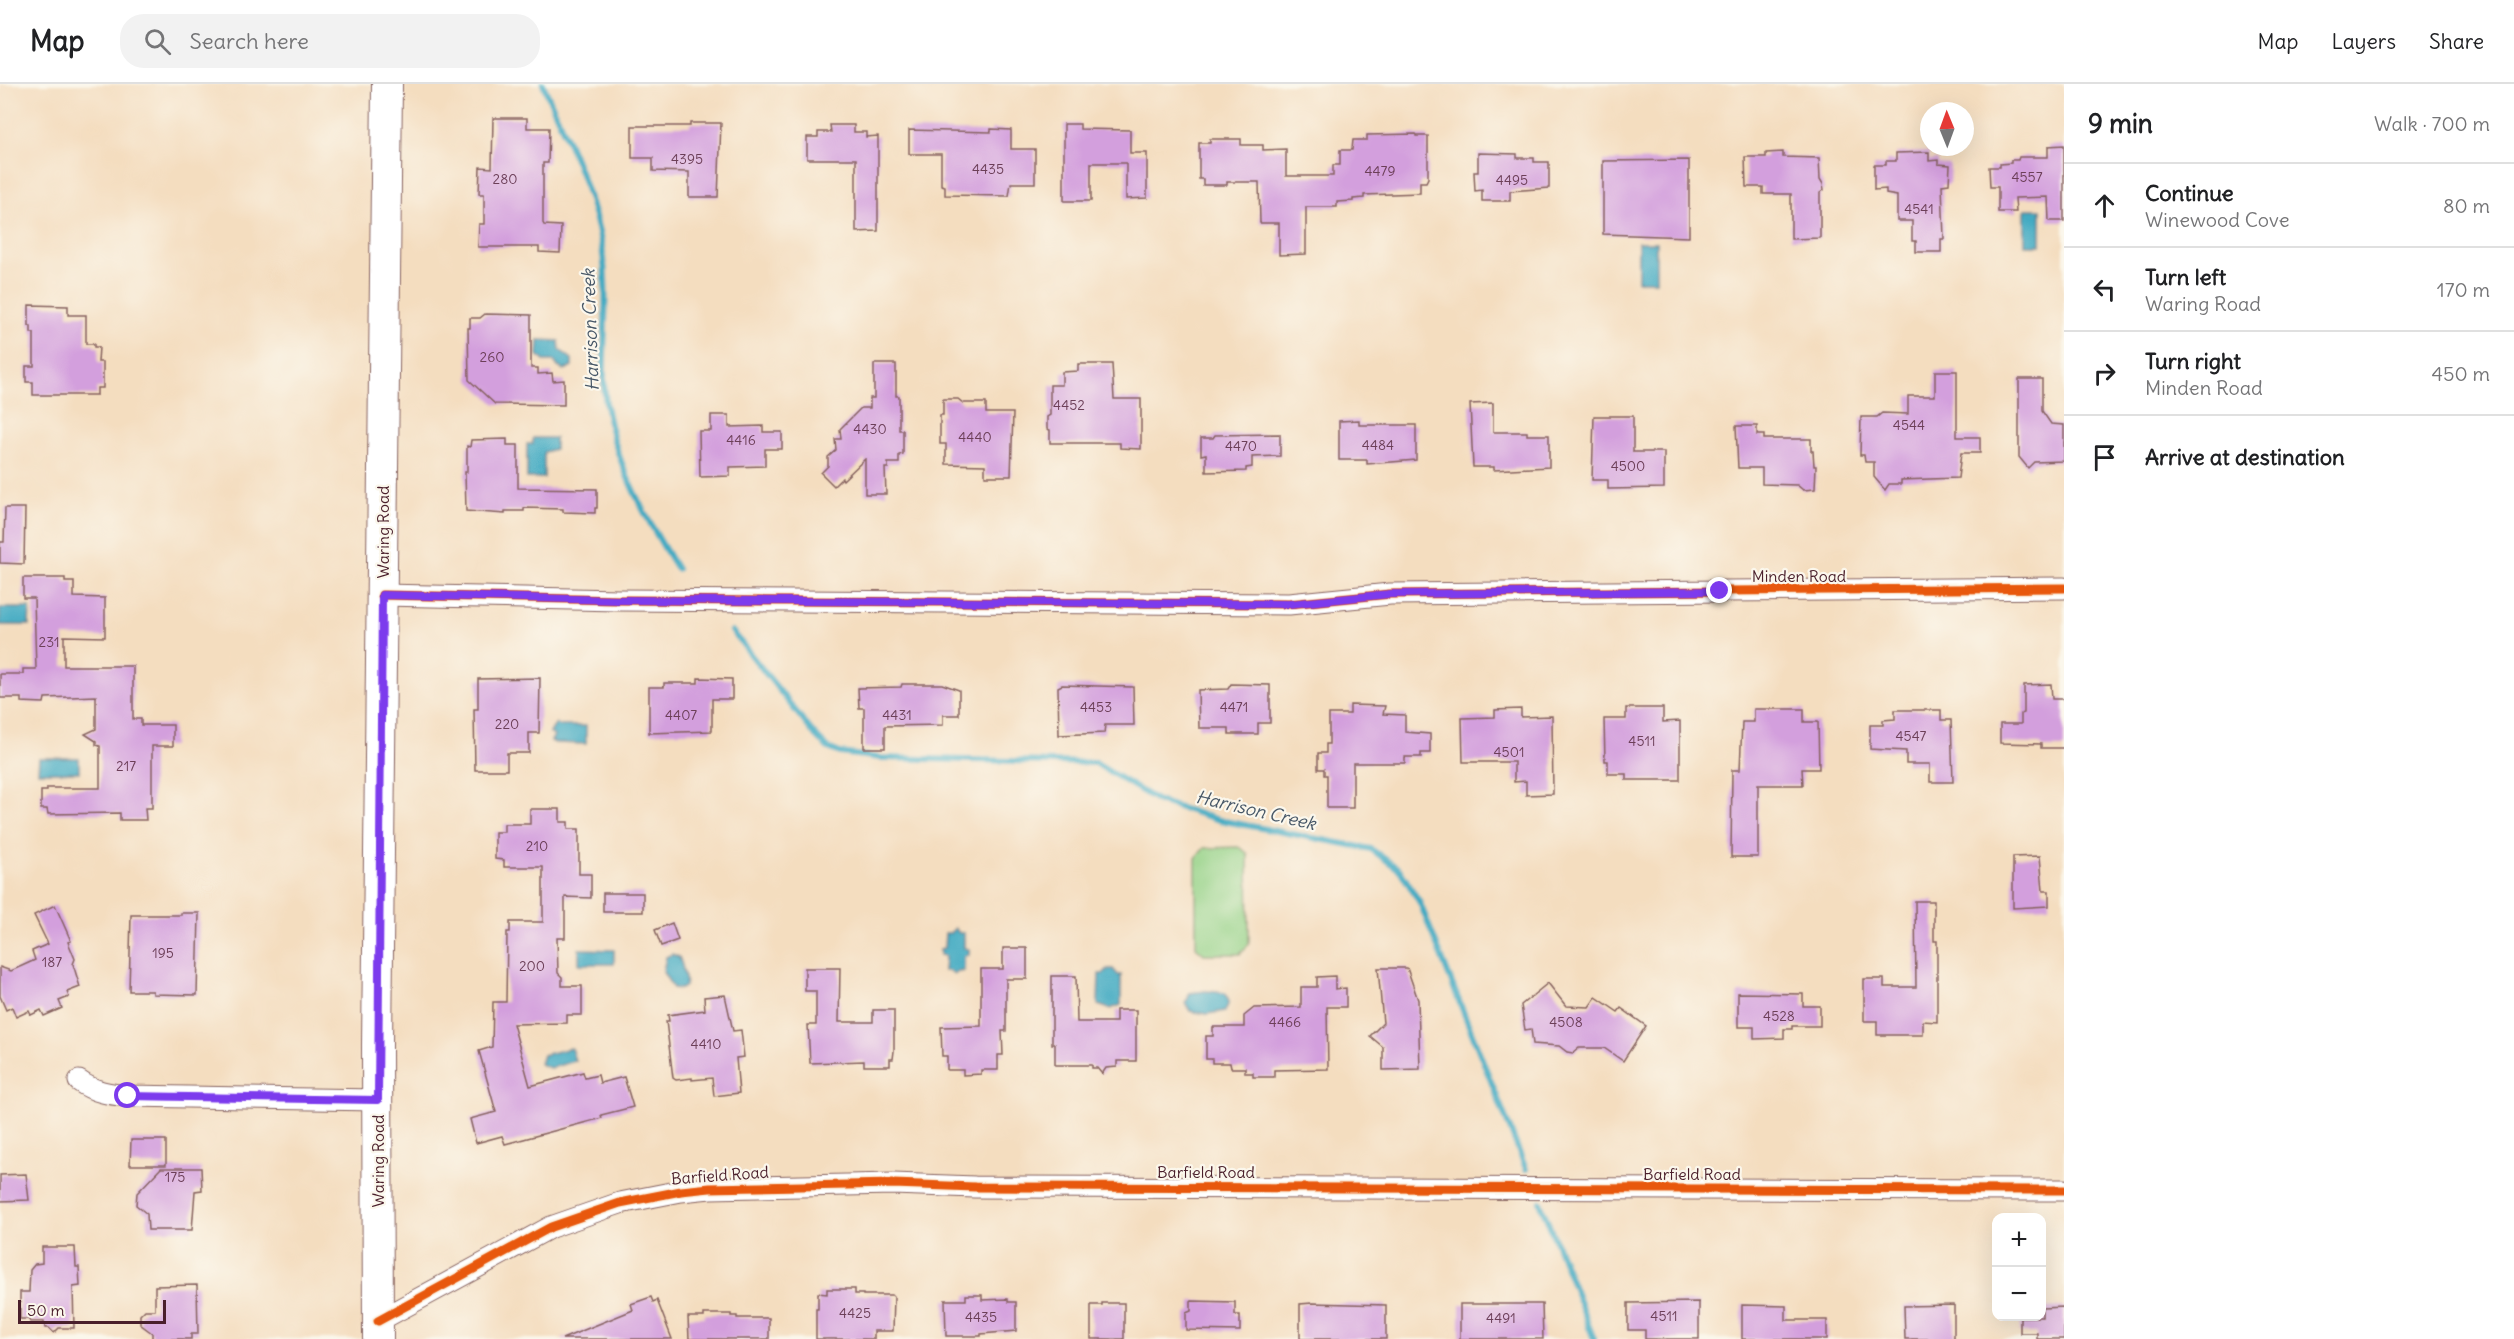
<!DOCTYPE html>
<html lang="en">
<head>
<meta charset="utf-8">
<style>
	:root { --surface:#fff; --page:#f2f2f2; --text:#202124; --muted:#757577; --line:#e0e0e0 }
	body { margin:0; font-family:Delius,sans-serif; background:var(--page); color:var(--text) }
	.controls { position:absolute; right:18px; bottom:18px; display:grid; overflow:hidden; border-radius:12px; box-shadow:0 6px 24px #0002 }
	.controls button { width:54px; height:54px; display:grid; place-items:center; padding:0; border:0; border-bottom:2px solid var(--line); background:var(--surface); color:var(--text); font:30px sans-serif }
	.compass { position:absolute; left:1920px; top:18px; width:54px; height:54px; border-radius:50%; background:var(--surface); box-shadow:0 6px 24px #0002; rotate:359deg }
	.scale { position:absolute; left:18px; bottom:15px; width:148px; box-sizing:border-box; padding-left:6px; border:3px solid #4a1f2b; border-top:0; font-size:16px; line-height:21px; white-space:nowrap; color:#4a1f2b; -webkit-text-stroke:4px #fbf7ec; paint-order:stroke }
	.stop { position:absolute; width:18px; height:18px; margin:-14px; border:4px solid #7c3aed; border-radius:50%; background:#fff }
	.stop.end { background:#7c3aed; border-color:#fff; box-shadow:0 2px 6px #0008 }
	.list { margin:0; padding:0; list-style:none }
	h2 { display:flex; justify-content:space-between; align-items:center; height:78px; margin:0; padding:0 24px; font-size:26px }
	h2 small { font-size:20px; font-weight:400; color:var(--muted) }
	.list li { display:grid; grid-template-columns:39px 1fr auto; gap:18px; align-items:center; box-sizing:border-box; height:84px; padding:0 24px; border-top:2px solid var(--line) }
	.list b { display:block; font-size:22px; white-space:nowrap }
	.list p { margin:0; font-size:20px; white-space:nowrap; color:var(--muted) }
	.list em { font-size:20px; font-style:normal; color:var(--muted) }
	.icon { flex:none; width:33px; height:33px; fill:none; stroke:currentColor; stroke-width:2; stroke-linecap:round; stroke-linejoin:round }
	.map { position:relative; flex:none; width:2064px; height:1255px; overflow:hidden }
	header { display:flex; align-items:center; gap:36px; box-sizing:border-box; height:84px; padding:0 30px; background:var(--surface); border-bottom:2px solid var(--line) }
	header strong { font-size:28px }
	nav { display:flex; gap:33px; margin-inline-start:auto; font-size:21px }
	.search { width:420px; height:54px; background:var(--page); display:flex; align-items:center; gap:15px; box-sizing:border-box; padding:0 21px; border-radius:24px; color:var(--muted); font-size:22px }
	main { display:flex }
	aside { flex:1; background:var(--surface) }
	.map>svg:first-child { display:block }
</style>
</head>
<body>
<header>
<strong>Map</strong>
<div class="search"><svg class="icon" aria-label="search" viewBox="0 0 24 24"><circle cx="10" cy="10" r="6"/><path d="M15 15l6 6"/></svg>Search here</div>
<nav><a>Map</a><a>Layers</a><a>Share</a></nav>
</header>
<main>
<div class="map">
<svg width="2064" height="1255" viewBox="0 0 2064 1255">
	<rect width="100%" height="100%" fill="#fbf7ec"/>
	<filter id="ink" filterUnits="userSpaceOnUse"><feTurbulence type="fractalNoise" baseFrequency=".0167" numOctaves="2"/><feDisplacementMap in="SourceGraphic" scale="12" xChannelSelector="R" yChannelSelector="G"/><feConvolveMatrix kernelMatrix="1 2 1 2 8 2 1 2 1" color-interpolation-filters="sRGB"/></filter>
	<filter id="wash" filterUnits="userSpaceOnUse"><feTurbulence type="fractalNoise" baseFrequency=".008" numOctaves="4" result="noise"/><feDisplacementMap in="SourceGraphic" scale="24" xChannelSelector="R" yChannelSelector="G"/><feGaussianBlur stdDeviation="1.35" result="paint"/><feColorMatrix in="noise" values="0 0 0 0 0 0 0 0 0 0 0 0 0 0 0 0 0 1.4 0 .05"/><feComposite in="paint" operator="in"/></filter>
	<g filter="url(#wash)">
		<rect width="100%" height="100%" fill="#f4ddbf"/>
		<polygon fill="#95d287" stroke="#707859" stroke-width="1.5" points="1240,763 1248,770 1249,860 1240,870 1204,870 1196,863 1196,774 1204,764"/>
		<g fill="#43aac2" stroke="#466476" stroke-width="1.5">
			<rect x="2025" y="125" width="16" height="36"/>
			<rect x="1638" y="158" width="18" height="39"/>
			<polygon points="539,256 559,257 560,266 572,275 572,283 564,286 558,283 554,277 544,277 538,271"/>
			<polygon points="533,354 555,354 555,365 544,368 544,394 527,394 527,360 533,360"/>
			<polygon points="0,524 30,524 29,541 0,541"/>
			<polygon points="556,639 560,642 586,642 586,660 555,659 551,657 554,652 550,649"/>
			<polygon points="39,674 79,674 79,688 38,688"/>
			<polygon points="955,844 959,849 964,849 964,864 969,865 969,871 964,872 964,887 958,888 954,891 950,887 944,887 945,872 940,871 940,865 944,864 945,849 950,849"/>
			<polygon points="579,865 614,866 614,880 579,880"/>
			<path d="M672,870L679,873C682,880 687,897 685,902L681,905L673,904L663,888L666,873Z"/>
			<polygon points="1108,885 1113,885 1118,891 1121,891 1121,921 1110,925 1098,921 1099,890 1103,890"/>
			<polygon points="1206,907 1225,909 1229,918 1225,927 1207,930 1190,927 1186,919 1190,909"/>
			<polygon points="571,964 575,977 550,984 540,980 543,971"/>
		</g>
		<g fill="none" stroke-linecap="round" stroke-linejoin="round">
			<g stroke="#43aac2" stroke-width="6">
				<path d="M543,0C565,52 592,106 602,163C609,207 603,251 604,295C605,362 643,430 677,485"/>
				<polyline points="732,547 814,650 828,664 840,669 880,674 1095,679 1158,717 1219,736 1371,765 1400,786 1420,819 1526,1085"/>
				<polyline points="1540,1118 1594,1255"/>
			</g>
		</g>
		<g id="blocks">
			<g fill="#d39fdd">
				<polygon points="493,34 527,34 527,44 549,44 548,79 543,79 543,139 544,141 561,142 560,169 539,168 539,163 478,163 479,140 484,140 484,110 479,110 480,83 492,84"/>
				<polygon points="690,39 721,39 718,113 689,113 689,88 653,87 653,74 632,74 632,42 690,42"/>
				<polygon points="1064,40 1080,40 1080,45 1130,46 1130,69 1147,69 1147,114 1126,115 1126,79 1091,79 1091,117 1064,117"/>
				<polygon points="830,41 854,41 854,48 866,48 866,53 878,52 878,147 856,148 856,75 807,75 807,53 818,53 818,48 831,48"/>
				<polygon points="991,45 1011,46 1011,65 1035,65 1035,99 1011,99 1009,112 945,111 945,102 941,101 941,70 909,70 909,46 991,48"/>
				<polygon points="1416,50 1416,52 1428,52 1428,94 1426,98 1420,98 1420,109 1364,111 1364,114 1353,115 1353,117 1337,118 1337,123 1306,123 1306,170 1279,171 1279,139 1260,139 1259,98 1227,98 1227,101 1203,101 1203,95 1199,95 1199,59 1210,59 1210,55 1241,55 1241,61 1263,61 1263,66 1286,65 1286,92 1333,92 1333,81 1340,81 1340,66 1352,66 1353,56 1367,56 1367,51"/>
				<polygon points="2064,61 2064,137 2049,137 2048,113 2015,114 2016,128 1998,128 1998,103 1990,103 1989,83 2000,83 2000,80 2011,79 2011,76 2018,76 2019,73 2048,73 2048,62"/>
				<polygon points="1783,68 1783,73 1819,74 1820,95 1823,100 1824,106 1820,109 1820,154 1791,155 1791,110 1763,110 1763,103 1746,103 1745,73 1766,73 1766,69"/>
				<polygon points="1929,68 1929,77 1938,76 1938,80 1950,81 1949,100 1942,101 1944,155 1941,155 1941,168 1916,168 1916,157 1912,157 1912,137 1897,137 1897,112 1886,110 1886,105 1874,106 1874,81 1886,81 1886,77 1896,77 1896,69"/>
				<polygon points="1478,69 1517,70 1517,74 1534,74 1534,78 1549,78 1549,104 1510,107 1510,117 1482,117 1482,106 1475,107 1474,88 1478,88"/>
				<polygon points="1689,76 1689,153 1603,150 1603,77"/>
				<polygon points="29,221 68,222 68,231 86,231 86,260 94,260 94,263 99,263 98,278 103,278 103,304 97,304 97,311 33,311 33,298 26,298 26,282 34,282 34,249 31,249 31,242 29,242"/>
				<polygon points="485,230 531,231 531,284 538,284 538,290 552,289 553,297 564,296 564,321 495,320 469,296 468,244 470,244 470,234 480,234"/>
				<polygon points="874,280 896,280 896,312 899,312 899,346 903,346 903,370 899,371 899,379 888,379 888,384 885,384 886,410 865,410 865,375 843,396 842,394 834,402 821,389 828,382 828,373 836,366 835,355 841,355 840,345 861,324 870,324 870,314 874,314"/>
				<polygon points="1078,280 1112,280 1114,315 1141,315 1141,365 1120,364 1120,359 1050,359 1050,346 1047,345 1047,333 1050,331 1050,301 1062,301 1062,288 1078,287"/>
				<polygon points="1935,287 1957,287 1957,353 1980,353 1980,369 1961,369 1958,394 1901,396 1901,400 1889,400 1885,406 1874,393 1874,378 1865,378 1864,371 1860,371 1861,333 1877,333 1882,329 1908,330 1908,312 1935,312"/>
				<polygon points="2019,295 2042,295 2042,327 2051,340 2064,341 2064,377 2034,378 2028,384 2019,373"/>
				<polygon points="943,315 958,315 963,319 986,319 986,329 1013,329 1011,392 985,392 985,381 946,380 946,360 940,360 940,331 943,331"/>
				<polygon points="1493,319 1493,348 1527,348 1527,351 1549,351 1549,383 1494,386 1494,383 1473,383 1470,320"/>
				<polygon points="711,331 729,331 729,343 763,342 763,348 782,348 782,365 765,365 765,382 730,383 730,392 700,393 699,347 711,347"/>
				<polygon points="1594,332 1633,332 1633,368 1664,368 1664,404 1608,405 1608,396 1592,396"/>
				<polygon points="1359,336 1359,341 1416,341 1416,376 1367,380 1367,376 1339,376 1339,337"/>
				<polygon points="1736,342 1757,342 1757,351 1764,351 1764,355 1811,355 1811,367 1813,367 1814,382 1816,382 1815,405 1803,406 1797,401 1762,400 1762,384 1738,384"/>
				<polygon points="1280,350 1280,372 1252,373 1252,383 1246,384 1246,387 1206,388 1206,370 1201,371 1201,354 1213,354 1215,351"/>
				<polygon points="507,355 507,361 518,361 518,404 597,405 597,424 595,424 595,429 563,428 563,425 524,424 524,427 505,427 505,430 466,427 465,388 467,388 467,362 470,363 471,356"/>
				<polygon points="5,424 25,424 24,480 0,479 0,458 4,458"/>
				<polygon points="23,494 65,494 65,498 74,498 74,513 105,514 105,553 64,552 64,582 133,582 133,635 141,635 141,641 173,641 173,662 152,662 152,724 145,724 146,736 120,736 120,729 48,730 47,725 41,725 41,707 47,707 47,704 100,704 100,662 96,661 96,657 85,650 96,645 96,612 45,614 44,619 21,618 21,614 0,614 0,590 23,590 23,585 36,585 34,514 23,514"/>
				<polygon points="540,594 539,649 529,649 529,669 507,669 507,686 475,686 474,625 478,625 478,595"/>
				<polygon points="698,594 732,595 732,615 712,615 712,647 649,649 649,603 664,603 664,599 698,599"/>
				<polygon points="902,600 942,600 959,606 959,631 943,631 943,641 885,642 885,664 864,664 864,624 859,624 858,604 901,603"/>
				<polygon points="1231,600 1270,601 1270,639 1258,639 1258,650 1229,650 1229,644 1199,644 1198,606 1228,605"/>
				<polygon points="2051,600 2052,615 2064,615 2064,664 2041,664 2041,660 2000,659 2000,640 2021,640 2021,630 2024,629 2024,601"/>
				<polygon points="1062,601 1133,603 1134,641 1105,641 1104,649 1059,651 1058,603"/>
				<polygon points="1350,621 1385,622 1383,630 1405,631 1405,648 1430,650 1430,669 1421,669 1421,673 1405,673 1405,679 1353,679 1353,724 1327,724 1327,691 1324,691 1324,685 1318,685 1318,669 1326,669 1326,660 1329,660 1329,630 1350,630"/>
				<polygon points="1626,624 1663,624 1663,638 1680,637 1680,696 1626,696 1626,690 1608,690 1608,677 1605,677 1604,635 1626,635"/>
				<polygon points="1521,625 1521,633 1552,632 1553,710 1526,711 1526,697 1514,698 1514,678 1463,678 1462,634 1495,633 1495,626"/>
				<polygon points="1754,625 1804,625 1804,638 1818,638 1819,685 1802,685 1803,701 1758,701 1758,773 1731,773 1732,686 1740,686 1742,638 1754,638"/>
				<polygon points="1895,626 1941,626 1941,636 1951,636 1953,698 1930,698 1930,680 1906,680 1906,667 1870,665 1870,641 1883,641 1883,636 1895,635"/>
				<polygon points="530,725 560,725 560,738 568,738 568,745 579,745 579,790 591,790 591,814 565,813 565,854 557,854 558,889 562,893 562,902 582,902 582,931 567,931 567,939 513,940 530,1002 583,988 585,994 598,991 600,999 624,993 633,1023 601,1031 602,1034 505,1060 502,1052 476,1059 470,1035 496,1028 479,967 492,963 493,918 506,918 507,848 510,848 510,838 543,838 543,783 504,783 504,776 495,775 495,748 504,748 504,740 530,740"/>
				<polygon points="2040,772 2043,807 2049,807 2049,822 2013,824 2013,773"/>
				<rect x="603" y="809" width="40" height="19"/>
				<polygon points="1915,817 1934,817 1934,857 1937,857 1937,938 1923,937 1923,951 1877,951 1877,937 1864,937 1864,895 1884,895 1884,903 1916,903"/>
				<polygon points="55,821 71,857 68,858 75,875 73,880 80,903 67,908 69,913 59,917 62,924 44,932 41,926 31,931 29,927 16,933 12,923 6,926 0,912 0,883 11,887 35,876 32,867 48,860 34,831"/>
				<polygon points="181,829 199,829 197,911 153,910 153,907 129,907 131,831 181,831"/>
				<polygon points="672,839 678,856 661,862 655,846"/>
				<polygon points="1003,864 1027,864 1027,895 1006,895 1006,947 1002,947 1003,971 998,971 998,986 981,986 981,990 963,991 963,986 947,986 947,972 942,972 941,943 981,942 981,885 1003,885"/>
				<polygon points="805,884 840,884 839,938 873,938 873,926 894,926 894,967 893,975 890,975 890,982 864,982 864,977 810,979 808,941 816,941 816,907 805,907"/>
				<polygon points="1378,884 1407,884 1418,916 1420,985 1383,986 1383,963 1370,952 1383,939"/>
				<polygon points="1052,892 1076,892 1077,938 1116,938 1116,926 1136,926 1136,977 1117,977 1117,983 1106,984 1102,990 1097,984 1092,984 1092,981 1055,981 1055,960 1052,960"/>
				<polygon points="1335,892 1335,905 1346,904 1346,923 1327,923 1328,985 1274,986 1274,993 1253,993 1253,989 1245,989 1245,984 1231,984 1230,979 1212,979 1212,975 1206,975 1206,952 1213,952 1213,943 1244,943 1244,932 1254,924 1301,923 1301,903 1317,903 1317,893"/>
				<polygon points="1548,899 1566,922 1589,923 1596,913 1618,928 1621,924 1646,942 1623,977 1604,964 1579,964 1573,969 1567,968 1559,962 1533,960 1531,945 1525,946 1521,921"/>
				<polygon points="1738,909 1803,910 1803,922 1820,922 1820,942 1792,942 1792,945 1784,945 1784,954 1754,955 1754,943 1738,943"/>
				<polygon points="725,911 733,947 741,946 744,973 736,974 739,1009 714,1012 712,994 692,996 692,994 676,996 673,994 666,937 669,937 668,931 705,926 704,913"/>
				<polygon points="131,1056 166,1056 166,1081 130,1081"/>
				<polygon points="161,1084 201,1084 202,1106 195,1107 192,1146 148,1146 147,1130 136,1121 137,1109"/>
				<polygon points="26,1090 29,1116 0,1117 0,1091"/>
				<polygon points="42,1163 75,1163 76,1183 79,1183 80,1202 73,1203 74,1244 59,1244 54,1249 49,1244 45,1244 44,1238 30,1238 30,1235 20,1235 20,1208 29,1208 30,1186 35,1180 42,1179"/>
				<polygon points="197,1201 198,1250 191,1250 191,1255 152,1255 152,1249 140,1240 140,1231 145,1226 155,1226 155,1202"/>
				<polygon points="827,1205 855,1205 855,1210 863,1210 863,1211 892,1211 894,1213 893,1247 874,1247 874,1255 816,1255 816,1225 818,1225 818,1209 827,1210"/>
				<polygon points="966,1211 982,1211 982,1216 1008,1215 1008,1218 1016,1218 1016,1247 981,1250 981,1252 946,1252 945,1216 966,1216"/>
				<polygon points="651,1213 653,1218 657,1216 672,1255 562,1255 633,1226 631,1220"/>
				<polygon points="1191,1217 1235,1218 1235,1231 1240,1231 1240,1247 1186,1246 1186,1229 1191,1227"/>
				<polygon points="1699,1218 1699,1255 1645,1255 1645,1246 1628,1246 1628,1219"/>
				<polygon points="1102,1219 1124,1219 1124,1255 1091,1255 1091,1221 1102,1221"/>
				<polygon points="1312,1219 1386,1221 1386,1255 1300,1255 1300,1220"/>
				<polygon points="1460,1220 1542,1220 1543,1255 1460,1255"/>
				<polygon points="1742,1221 1786,1222 1786,1236 1827,1236 1827,1255 1742,1255"/>
				<polygon points="1954,1221 1954,1255 1905,1255 1904,1222"/>
				<polygon points="2064,1223 2064,1255 2037,1255 2037,1249 2020,1249 2020,1233 2042,1233 2042,1224"/>
				<polygon points="704,1230 731,1230 731,1232 737,1232 737,1234 769,1234 769,1255 689,1255 688,1233 704,1233"/>
			</g>
		</g>
	</g>
	<g filter="url(#ink)">
		<use href="#blocks" fill-opacity="0" stroke="#86625f" stroke-width="1.5"/>
		<g fill="none" stroke-linecap="round" stroke-linejoin="round">
			<defs>
				<g id="minor">
					<polyline points="382,511 619,516 1289,520 1390,510 2064,504"/>
					<path d="M79,997C94,1008 109,1010 128,1012L378,1016"/>
					<polyline points="378,1237 551,1143 620,1119 681,1107 710,1104 893,1100 975,1103 2064,1106"/>
				</g>
				<polyline id="secondary" points="378,1255 377,961 387,0"/>
			</defs>
			<use href="#minor" stroke="#86625f" stroke-width="23"/>
			<use href="#secondary" stroke="#86625f" stroke-width="32"/>
			<use href="#minor" stroke="#fff" stroke-width="21"/>
			<use href="#secondary" stroke="#fff" stroke-width="30"/>
			<defs>
				<g id="cycleway">
					<polyline points="382,511 619,516 1289,520 1390,510 2064,504"/>
					<polyline points="378,1237 551,1143 620,1119 681,1107 710,1104 893,1100 975,1103 2064,1106"/>
				</g>
			</defs>
			<use href="#cycleway" stroke="#fbf7ec" stroke-width="13"/>
			<use href="#cycleway" stroke="#e8590c" stroke-width="9"/>
		</g>
	</g>
	<g fill="none" stroke-linecap="round" stroke-linejoin="round" filter="url(#ink)">
		<polyline stroke="#7c3aed" stroke-width="8" points="128,1012 378,1016 382,511 619,516 1289,520 1390,510 1720,507"/>
	</g>
	<g text-anchor="middle" dominant-baseline="central" stroke-width="4.5" stroke-linejoin="round" paint-order="stroke">
		<g font-size="14" fill="#6c3f58">
			<text x="687" y="75">4395</text>
			<text x="988" y="85">4435</text>
			<text x="1380" y="87">4479</text>
			<text x="2027" y="93">4557</text>
			<text x="505" y="95">280</text>
			<text x="1512" y="96">4495</text>
			<text x="1919" y="125">4541</text>
			<text x="492" y="273">260</text>
			<text x="1069" y="321">4452</text>
			<text x="1909" y="341">4544</text>
			<text x="870" y="345">4430</text>
			<text x="975" y="353">4440</text>
			<text x="741" y="356">4416</text>
			<text x="1378" y="361">4484</text>
			<text x="1241" y="362">4470</text>
			<text x="1628" y="382">4500</text>
			<text x="49" y="558">231</text>
			<text x="1096" y="623">4453</text>
			<text x="1234" y="623">4471</text>
			<text x="681" y="631">4407</text>
			<text x="897" y="631">4431</text>
			<text x="507" y="640">220</text>
			<text x="1911" y="652">4547</text>
			<text x="1642" y="657">4511</text>
			<text x="1509" y="668">4501</text>
			<text x="126" y="682">217</text>
			<text x="537" y="762">210</text>
			<text x="163" y="869">195</text>
			<text x="52" y="878">187</text>
			<text x="532" y="882">200</text>
			<text x="1779" y="932">4528</text>
			<text x="1285" y="938">4466</text>
			<text x="1566" y="938">4508</text>
			<text x="706" y="960">4410</text>
			<text x="175" y="1093">175</text>
			<text x="855" y="1229">4425</text>
			<text x="1664" y="1232">4511</text>
			<text x="981" y="1233">4435</text>
			<text x="1501" y="1234">4491</text>
		</g>
		<g font-size="16" fill="#4a1f2b" stroke="#fbf7ec">
			<text transform="translate(383 448) rotate(-90)">Waring Road</text>
			<text x="1799" y="492">Minden Road</text>
			<text transform="translate(378 1077) rotate(-90)">Waring Road</text>
			<text x="1206" y="1088">Barfield Road</text>
			<text x="1692" y="1090">Barfield Road</text>
			<text transform="translate(720 1091) rotate(-4)">Barfield Road</text>
		</g>
		<g font-size="18" font-style="italic" fill="#475767" stroke="#fbf7ec">
			<text transform="translate(590 246) rotate(-92)">Harrison Creek</text>
			<text transform="translate(1256 726) rotate(13)">Harrison Creek</text>
		</g>
	</g>
</svg>
<div class="controls">
<button>+</button>
<button>−</button>
</div>
<svg class="compass" viewBox="-18 -18 36 36"><path d="M0-13l5 13h-10z" fill="#e53935"/><path d="M0 13l5-13h-10z" fill="#757577"/></svg>
<div class="scale">50 m</div>
<div class="stop" style="left:128px;top:1012px"></div>
<div class="stop end" style="left:1720px;top:507px"></div>
</div>
<aside>
<h2>9 min<small>Walk · 700 m</small></h2>
<ul class="list">
<li><svg class="icon" aria-label="ahead" viewBox="0 0 24 24"><path d="M12 20V5M6 11l6-6 6 6"/></svg><div><b>Continue</b><p>Winewood Cove</p></div><em>80 m</em></li>
<li><svg class="icon" aria-label="left" viewBox="0 0 24 24"><path d="M17 20v-9H6M10 6l-5 5 5 5"/></svg><div><b>Turn left</b><p>Waring Road</p></div><em>170 m</em></li>
<li><svg class="icon" aria-label="right" viewBox="0 0 24 24"><path d="M7 20v-9h11M14 6l5 5-5 5"/></svg><div><b>Turn right</b><p>Minden Road</p></div><em>450 m</em></li>
<li><svg class="icon" aria-label="arrive" viewBox="0 0 24 24"><path d="M6 21V4h12l-3 4 3 4H6"/></svg><div><b>Arrive at destination</b></div></li>
</ul>
</aside>
</main>
</body>
</html>
